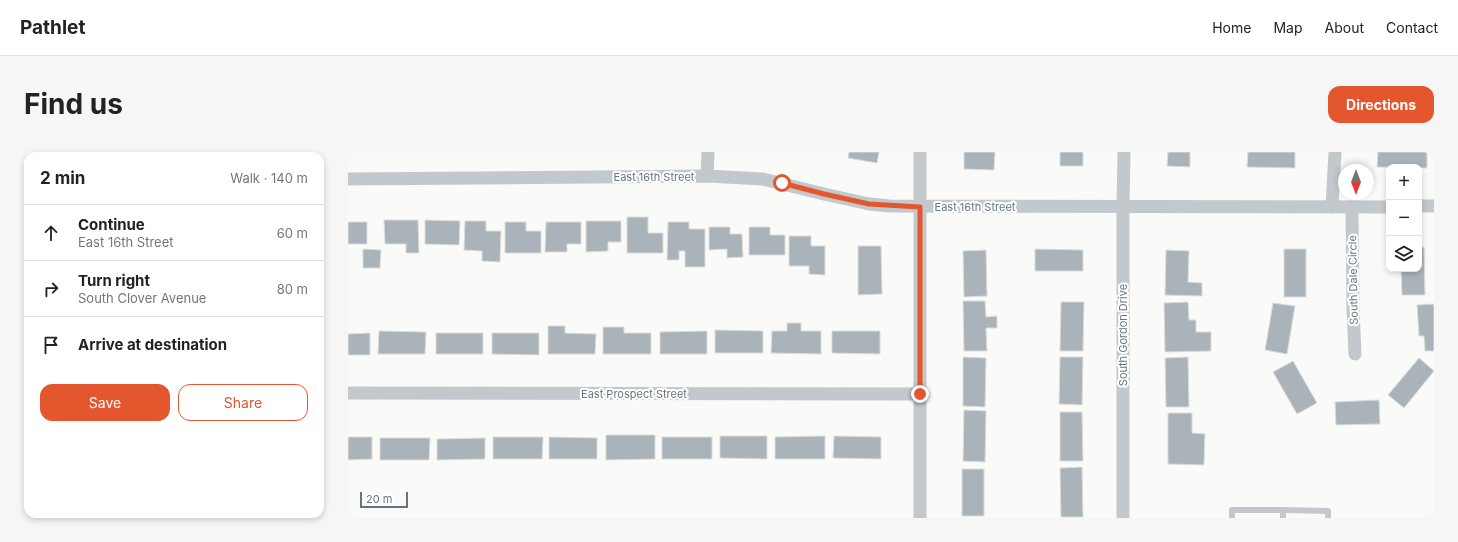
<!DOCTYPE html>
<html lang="en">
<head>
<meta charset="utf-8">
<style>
	:root { --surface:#fff; --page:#f6f6f6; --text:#222; --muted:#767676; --line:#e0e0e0; --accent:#e4572e }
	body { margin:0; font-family:Inter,sans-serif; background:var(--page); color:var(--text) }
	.controls { position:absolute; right:12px; top:12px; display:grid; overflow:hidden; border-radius:8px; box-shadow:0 2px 6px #0003 }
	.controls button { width:36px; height:36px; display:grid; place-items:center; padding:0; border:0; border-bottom:1px solid var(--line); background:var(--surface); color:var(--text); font:20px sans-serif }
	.compass { position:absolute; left:990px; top:12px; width:36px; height:36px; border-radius:50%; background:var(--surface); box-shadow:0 2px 6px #0003; rotate:180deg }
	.scale { position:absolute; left:12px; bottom:10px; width:48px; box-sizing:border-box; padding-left:4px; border:2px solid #657683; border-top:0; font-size:11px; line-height:14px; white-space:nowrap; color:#657683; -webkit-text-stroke:3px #fff; paint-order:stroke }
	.stop { position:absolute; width:12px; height:12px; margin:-9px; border:3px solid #e4572e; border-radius:50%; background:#fff }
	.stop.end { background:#e4572e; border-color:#fff; box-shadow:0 1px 4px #0008 }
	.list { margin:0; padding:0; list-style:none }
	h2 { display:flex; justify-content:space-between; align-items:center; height:52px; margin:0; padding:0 16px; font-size:17px }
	h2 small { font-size:13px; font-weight:400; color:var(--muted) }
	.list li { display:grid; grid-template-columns:26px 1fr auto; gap:12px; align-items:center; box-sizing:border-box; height:56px; padding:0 16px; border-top:1px solid var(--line) }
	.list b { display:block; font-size:15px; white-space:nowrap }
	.list p { margin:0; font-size:13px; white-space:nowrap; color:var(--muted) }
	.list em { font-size:13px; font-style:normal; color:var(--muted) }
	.actions { display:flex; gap:8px; padding:12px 16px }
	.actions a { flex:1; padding:9px 0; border:1px solid var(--accent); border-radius:12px; text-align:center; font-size:14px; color:var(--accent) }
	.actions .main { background:var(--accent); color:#fff }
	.icon { flex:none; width:22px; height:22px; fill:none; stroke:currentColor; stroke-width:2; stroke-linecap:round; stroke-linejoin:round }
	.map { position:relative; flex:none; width:1086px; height:366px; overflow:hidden; border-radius:12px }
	header { display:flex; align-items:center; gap:24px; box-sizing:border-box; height:56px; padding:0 20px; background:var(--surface); border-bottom:1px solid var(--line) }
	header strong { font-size:19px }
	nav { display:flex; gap:22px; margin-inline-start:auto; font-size:14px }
	.intro { display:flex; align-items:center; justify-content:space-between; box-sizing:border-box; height:96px; padding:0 24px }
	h1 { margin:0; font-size:28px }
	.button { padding:10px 18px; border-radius:12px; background:var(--accent); color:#fff; font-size:14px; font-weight:700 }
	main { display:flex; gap:24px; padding:0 24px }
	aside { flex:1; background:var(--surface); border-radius:12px; box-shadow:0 2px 6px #0003 }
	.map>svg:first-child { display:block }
</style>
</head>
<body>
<header>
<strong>Pathlet</strong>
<nav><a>Home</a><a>Map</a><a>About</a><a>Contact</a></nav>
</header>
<div class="intro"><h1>Find us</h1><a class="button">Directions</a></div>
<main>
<aside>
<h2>2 min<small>Walk · 140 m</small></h2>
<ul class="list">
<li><svg class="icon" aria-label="ahead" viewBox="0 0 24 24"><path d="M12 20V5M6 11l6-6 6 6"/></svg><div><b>Continue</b><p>East 16th Street</p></div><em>60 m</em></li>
<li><svg class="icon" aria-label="right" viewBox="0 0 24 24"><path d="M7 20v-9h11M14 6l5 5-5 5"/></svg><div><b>Turn right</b><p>South Clover Avenue</p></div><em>80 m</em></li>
<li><svg class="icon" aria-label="arrive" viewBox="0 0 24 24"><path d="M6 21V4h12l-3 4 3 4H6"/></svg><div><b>Arrive at destination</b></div></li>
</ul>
<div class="actions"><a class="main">Save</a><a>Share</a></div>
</aside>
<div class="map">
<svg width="1086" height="366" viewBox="0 0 1086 366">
	<rect width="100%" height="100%" fill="#fafaf8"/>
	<g fill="#aab3b9" stroke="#dcdcda">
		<polygon points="501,0 531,0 529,11 500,6"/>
		<polygon points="616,0 647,0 646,18 616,17"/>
		<rect x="712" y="0" width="23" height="14"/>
		<polygon points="820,0 842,0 842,15 819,14"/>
		<polygon points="900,0 947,0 947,16 899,15"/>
		<polygon points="1030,0 1079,0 1079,16 1029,15"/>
		<polygon points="279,65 300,65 300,81 315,81 315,101 279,101"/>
		<polygon points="36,68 70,68 71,101 58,101 58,92 37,92"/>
		<polygon points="77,68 112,69 111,93 77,92"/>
		<polygon points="117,69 138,69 138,79 153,79 152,110 134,109 134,99 116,98"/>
		<polygon points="238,69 273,69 273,90 260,90 260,99 238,100"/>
		<rect x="0" y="70" width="19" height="22"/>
		<polygon points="157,70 178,70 178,79 193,79 193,101 157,101"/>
		<polygon points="198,70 233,70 233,92 219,92 219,100 197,100"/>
		<polygon points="320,70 341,70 341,77 357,77 357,115 337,115 337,99 331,99 331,108 319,108"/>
		<polygon points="361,75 382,75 382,82 394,82 395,105 379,106 379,97 361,98"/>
		<polygon points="401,75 422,75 422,83 437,83 437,103 401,103"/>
		<polygon points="441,84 463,84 463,94 477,94 477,123 461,122 461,114 441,114"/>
		<polygon points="510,94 533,94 534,142 510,143"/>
		<polygon points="1071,95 1076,95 1077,143 1054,143 1053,117 1071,117"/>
		<polygon points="15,97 33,98 32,116 15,116"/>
		<polygon points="687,97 735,98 735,119 687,119"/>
		<rect x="936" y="97" width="22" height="48"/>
		<polygon points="638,98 639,144 616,145 615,99"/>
		<polygon points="818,98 841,99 840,130 854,131 854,144 817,143"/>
		<polygon points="615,149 637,149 638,165 649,164 649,176 638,176 639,199 616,199"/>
		<polygon points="713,150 736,150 735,199 712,199"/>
		<polygon points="840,150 841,168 848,168 848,180 863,180 863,199 817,200 816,151"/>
		<polygon points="925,151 947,154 939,202 917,198"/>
		<polygon points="1086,152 1086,199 1077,199 1076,184 1071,184 1069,153"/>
		<polygon points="439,171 453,171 453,179 473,179 473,202 423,201 424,179 439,179"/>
		<polygon points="200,174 217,174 217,181 248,182 247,202 200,202"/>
		<polygon points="255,175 276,175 276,181 303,181 303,202 255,202"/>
		<polygon points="367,178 415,179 415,201 367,201"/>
		<polygon points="31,179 78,180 77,202 30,202"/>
		<polygon points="359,179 359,202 312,202 312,180"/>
		<polygon points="484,179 532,179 532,202 484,201"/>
		<polygon points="22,181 22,203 0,203 0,182"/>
		<rect x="88" y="181" width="47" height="21"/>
		<polygon points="144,181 191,181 191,203 144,202"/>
		<polygon points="615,205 638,206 637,255 615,254"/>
		<polygon points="712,205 735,205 734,253 711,252"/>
		<polygon points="840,205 841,255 818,255 817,206"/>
		<polygon points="1071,206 1086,219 1056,256 1040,243"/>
		<polygon points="945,209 969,251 949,262 925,220"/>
		<polygon points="1031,248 1032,272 988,273 987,250"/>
		<polygon points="616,258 638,259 637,310 615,309"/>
		<polygon points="712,260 734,260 735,309 712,309"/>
		<polygon points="820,261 844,261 844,281 857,282 856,313 820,312"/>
		<polygon points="258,283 307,283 307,307 258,308"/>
		<polygon points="372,284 419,284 419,307 372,306"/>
		<polygon points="477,284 477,307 427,307 427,285"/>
		<polygon points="486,284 533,285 533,307 485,306"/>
		<polygon points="0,285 24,285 24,307 0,308"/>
		<polygon points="145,285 195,285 194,307 145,307"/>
		<polygon points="201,285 249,286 249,307 201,307"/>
		<rect x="314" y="285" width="50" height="22"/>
		<polygon points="32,286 82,286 81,308 32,308"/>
		<polygon points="137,286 137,307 89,308 89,287"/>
		<polygon points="734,315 735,365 713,365 712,316"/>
		<rect x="614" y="317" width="22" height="47"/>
	</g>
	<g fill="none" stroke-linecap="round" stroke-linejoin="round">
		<g stroke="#c3c8cc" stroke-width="6">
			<polyline points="935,358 980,359 980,366"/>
			<polyline points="884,366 884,358 935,358 935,366"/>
		</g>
		<g stroke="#c3c8cc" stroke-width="13">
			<polyline points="359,24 360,0"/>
			<polyline points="0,27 359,24 415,27 476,42 521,52 541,54 1041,55"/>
			<polyline points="1071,54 1086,54"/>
			<polyline points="984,55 987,0"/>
			<polyline points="1004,55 1005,156 1007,202"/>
			<polyline points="0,241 572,242"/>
			<polyline points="572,366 572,0"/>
			<polyline points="775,366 775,54 776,0"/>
		</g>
	</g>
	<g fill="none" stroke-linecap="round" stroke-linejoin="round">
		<polyline stroke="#e4572e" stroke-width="5" points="434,31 476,42 521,52 572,55 572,242"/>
	</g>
	<g text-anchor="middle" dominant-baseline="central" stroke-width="4" stroke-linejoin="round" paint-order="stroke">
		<g font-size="11" fill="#657683" stroke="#fff">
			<text x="306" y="25">East 16th Street</text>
			<text x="627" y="55">East 16th Street</text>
			<text transform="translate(1005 128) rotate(-91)">South Dale Circle</text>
			<text transform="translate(775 183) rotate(-90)">South Gordon Drive</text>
			<text x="286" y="242">East Prospect Street</text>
		</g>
	</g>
</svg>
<div class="controls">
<button>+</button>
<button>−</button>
<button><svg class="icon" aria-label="layers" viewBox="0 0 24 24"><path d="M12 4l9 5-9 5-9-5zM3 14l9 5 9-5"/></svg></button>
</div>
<svg class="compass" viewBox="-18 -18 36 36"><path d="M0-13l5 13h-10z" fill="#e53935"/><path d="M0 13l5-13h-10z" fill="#767676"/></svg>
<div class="scale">20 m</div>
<div class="stop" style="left:434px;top:31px"></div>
<div class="stop end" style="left:572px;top:242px"></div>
</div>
</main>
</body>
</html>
